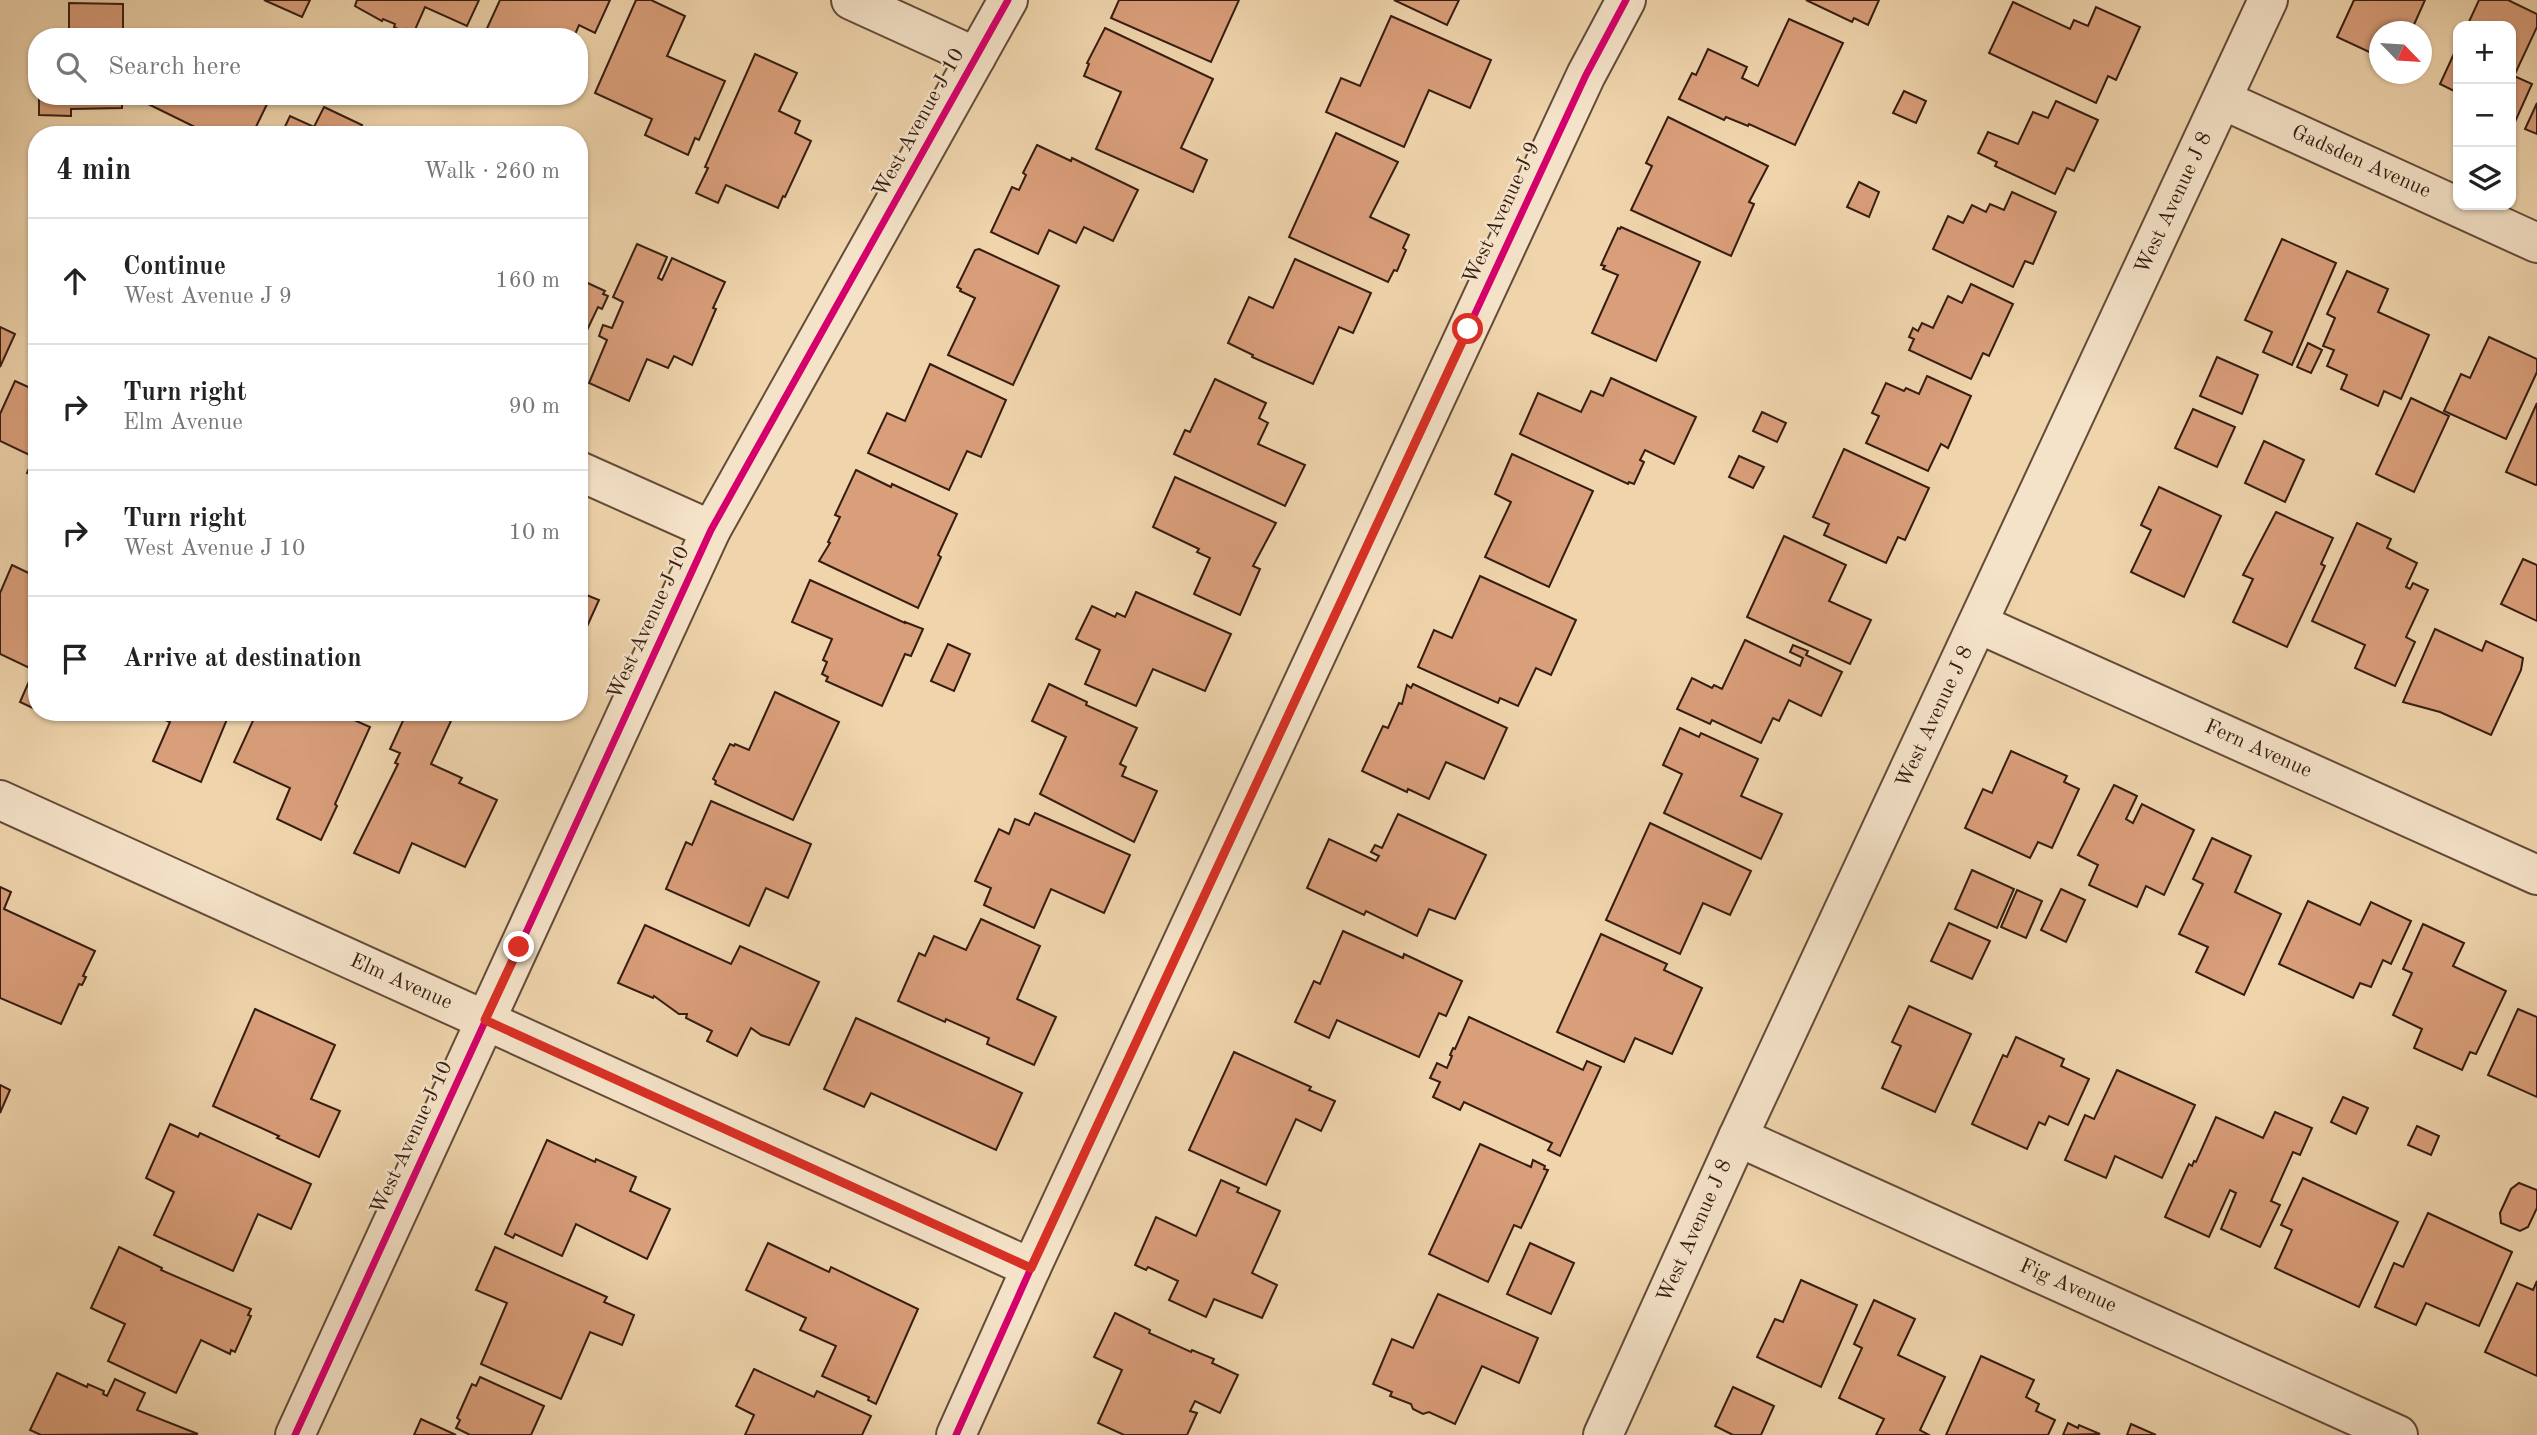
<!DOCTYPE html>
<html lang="en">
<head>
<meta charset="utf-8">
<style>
	:root { --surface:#fff; --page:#f6f6f6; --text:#222; --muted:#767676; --line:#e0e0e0 }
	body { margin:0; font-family:"Old Standard TT",serif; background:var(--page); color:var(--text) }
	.controls { position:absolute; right:21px; top:21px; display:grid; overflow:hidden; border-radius:14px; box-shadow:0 2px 5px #0004 }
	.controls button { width:63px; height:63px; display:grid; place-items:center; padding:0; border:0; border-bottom:2px solid var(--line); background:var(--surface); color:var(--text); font:35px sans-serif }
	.compass { position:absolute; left:2369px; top:21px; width:63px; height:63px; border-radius:50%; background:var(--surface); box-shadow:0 2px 5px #0004; rotate:115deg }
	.stop { position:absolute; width:21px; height:21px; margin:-16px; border:5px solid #d93025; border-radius:50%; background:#fff }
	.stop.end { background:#d93025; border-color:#fff; box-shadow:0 2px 7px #0008 }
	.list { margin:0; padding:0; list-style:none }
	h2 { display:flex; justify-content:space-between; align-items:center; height:91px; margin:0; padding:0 28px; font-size:30px }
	h2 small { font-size:23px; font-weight:400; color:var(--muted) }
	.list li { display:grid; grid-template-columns:46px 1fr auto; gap:21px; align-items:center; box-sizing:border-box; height:126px; padding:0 28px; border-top:2px solid var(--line) }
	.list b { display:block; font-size:26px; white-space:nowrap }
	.list p { margin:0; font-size:23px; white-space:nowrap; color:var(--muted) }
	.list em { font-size:23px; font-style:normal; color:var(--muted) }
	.icon { flex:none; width:38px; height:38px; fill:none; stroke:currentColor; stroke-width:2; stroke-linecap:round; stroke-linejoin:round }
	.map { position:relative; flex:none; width:2537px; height:1435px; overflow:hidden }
	.search { position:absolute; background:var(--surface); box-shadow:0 2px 5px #0004; left:28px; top:28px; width:560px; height:77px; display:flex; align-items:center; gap:18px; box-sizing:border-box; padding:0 24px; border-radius:28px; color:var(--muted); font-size:26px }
	.panel { position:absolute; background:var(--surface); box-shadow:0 2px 5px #0004; left:28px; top:126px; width:560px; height:595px; border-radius:28px }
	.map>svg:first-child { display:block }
</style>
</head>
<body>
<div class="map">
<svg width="2537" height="1435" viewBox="0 0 2537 1435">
	<rect width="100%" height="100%" fill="#efd4ac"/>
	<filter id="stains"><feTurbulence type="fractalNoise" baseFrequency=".00286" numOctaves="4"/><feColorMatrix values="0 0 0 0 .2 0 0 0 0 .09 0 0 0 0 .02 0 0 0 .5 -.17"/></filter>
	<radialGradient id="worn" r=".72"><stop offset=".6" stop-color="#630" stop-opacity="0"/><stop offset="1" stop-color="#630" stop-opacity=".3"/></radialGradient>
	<g fill="#d99e7a" stroke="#351d11" stroke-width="2">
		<polygon points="264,0 310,0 302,17"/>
		<polygon points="357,0 479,0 467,26 425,7 414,32 407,29 406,33 394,27 395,24 383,19 382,21 355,6"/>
		<polygon points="500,0 610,0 595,33 579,25 574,37 483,37"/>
		<polygon points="636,0 651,0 685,16 667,56 725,81 699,140 695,138 688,155 645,135 652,119 595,93"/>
		<polygon points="1119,0 1239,0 1211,62 1111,18"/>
		<polygon points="1394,0 1459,0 1447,25"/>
		<polygon points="1806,0 1879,0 1868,25 1854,18 1852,22"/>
		<polygon points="2354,0 2425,0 2412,29 2418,32 2380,32 2380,57 2337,37"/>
		<polygon points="2479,0 2508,0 2537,14 2537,27 2514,76 2532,84 2515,122 2511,120 2511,26 2467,26"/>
		<polygon points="2013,2 2070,29 2074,20 2088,26 2096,7 2140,27 2116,80 2108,76 2096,103 1989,53"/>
		<polygon points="69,3 123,4 123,37 69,37"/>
		<polygon points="1391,16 1491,60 1470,108 1429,90 1404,147 1326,112 1341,78 1360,86"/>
		<polygon points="1789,19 1843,43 1795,145 1749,124 1748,126 1726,117 1724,120 1679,99 1692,73 1696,75 1708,49 1747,67 1742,78 1758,86"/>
		<polygon points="1105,28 1213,79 1181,148 1207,160 1193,192 1096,149 1121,92 1084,76 1089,64 1087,63"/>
		<polygon points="2458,45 2458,93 2440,84"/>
		<polygon points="755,54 797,73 779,111 800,121 795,133 811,141 785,197 783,196 778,208 726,185 718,203 696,193 708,168 705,167"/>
		<polygon points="1904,91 1926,101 1916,123 1893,113"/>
		<polygon points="39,96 122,96 122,108 71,109 71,116 39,115"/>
		<polygon points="149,96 271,96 252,135 211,135 146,103"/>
		<polygon points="2056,101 2098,120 2074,171 2067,168 2055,194 1995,166 1997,162 1978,153 1988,132 2018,144 2033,112 2048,118"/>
		<polygon points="2537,103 2537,134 2525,129"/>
		<polygon points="324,107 362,125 357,135 281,135 290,116 314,127"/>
		<polygon points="1668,117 1768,166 1749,202 1754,204 1731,256 1631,210 1652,166 1646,163"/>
		<polygon points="1336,133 1398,162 1370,217 1409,235 1403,248 1406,250 1397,271 1394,270 1388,282 1289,237"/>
		<polygon points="1037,145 1071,161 1072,158 1138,190 1113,241 1084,227 1076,243 1049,230 1038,254 991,232 1012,187 1019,190 1026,175 1023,173"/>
		<polygon points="1859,182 1879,192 1869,217 1847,207"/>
		<polygon points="2012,192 2056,212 2033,264 2025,261 2013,287 1933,249 1948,216 1963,223 1972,205 1986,212 1990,204 2004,210"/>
		<polygon points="1621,227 1700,262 1656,361 1592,333 1618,275 1603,269 1605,266 1601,265 1618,228 1620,229"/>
		<polygon points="2282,239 2336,263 2292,365 2263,352 2272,332 2245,320"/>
		<polygon points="637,244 667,257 658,278 662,280 672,258 725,282 713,308 716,309 692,365 674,356 668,368 647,359 629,401 589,383 607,340 599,336 603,325 612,328 623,302 613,297"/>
		<polygon points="979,249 1059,286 1013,385 948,355 975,298 960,291 961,289 957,287 975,250"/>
		<polygon points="1295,259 1371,293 1353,333 1339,327 1313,384 1252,357 1253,355 1228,343 1249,297 1273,308"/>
		<polygon points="2347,271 2388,289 2378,312 2429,335 2401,399 2384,391 2378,406 2341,389 2347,375 2327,366 2334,350 2323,346 2335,318 2327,314"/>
		<polygon points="579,279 605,291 603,294 608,296 602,309 598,307 579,347"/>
		<polygon points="1971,284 2013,304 1989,356 1983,353 1971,379 1909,350 1914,339 1909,337 1913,328 1918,331 1922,323 1933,328 1948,296 1962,303"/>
		<polygon points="0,327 15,334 0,367"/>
		<polygon points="2489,337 2537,359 2537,372 2506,439 2444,411 2461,374 2470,378"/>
		<polygon points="2308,343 2322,350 2311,373 2297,367"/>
		<polygon points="2217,357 2258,375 2242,414 2200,396"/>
		<polygon points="930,364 1006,400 981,457 967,451 949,490 868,453 887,413 905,421"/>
		<polygon points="1927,376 1971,396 1948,448 1941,444 1928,471 1866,443 1879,416 1872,413 1886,383 1904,391 1906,388 1919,394"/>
		<polygon points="1611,378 1696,417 1674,464 1645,450 1640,460 1644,462 1634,484 1629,482 1628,484 1520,434 1538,393 1581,412 1591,391 1603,396"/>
		<polygon points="1215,379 1266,403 1259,418 1268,423 1258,444 1305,465 1285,506 1174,454 1185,430 1190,432"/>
		<polygon points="15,381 37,391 37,477 27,473 34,457 0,441 0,414"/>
		<polygon points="2411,398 2449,416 2414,492 2376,474"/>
		<polygon points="2537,403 2537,484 2536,485 2506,472"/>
		<polygon points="2193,409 2235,427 2217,467 2175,448"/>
		<polygon points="1762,412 1786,423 1777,442 1753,431"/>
		<polygon points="2264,441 2304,460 2285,502 2245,483"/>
		<polygon points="1844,449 1929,488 1905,540 1898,537 1886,563 1824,535 1829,524 1813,517"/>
		<polygon points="1512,454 1593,491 1549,587 1485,557 1511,502 1495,494"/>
		<polygon points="1739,456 1764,467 1753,488 1729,477"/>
		<polygon points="856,470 891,487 892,484 957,514 938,555 941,557 918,608 819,561 830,543 828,542 840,517 835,515"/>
		<polygon points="1175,477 1276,523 1253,566 1260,569 1240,615 1194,594 1210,558 1197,552 1199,549 1153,527"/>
		<polygon points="2159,487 2221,516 2184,597 2131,572 2151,530 2141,525"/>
		<polygon points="2276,512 2333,538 2321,564 2325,566 2287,647 2233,622 2253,579 2243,575"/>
		<polygon points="2357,523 2391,539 2387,548 2417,563 2406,587 2410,589 2413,583 2428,590 2406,637 2415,642 2395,686 2355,668 2365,645 2312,621"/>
		<polygon points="1784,536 1846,565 1829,601 1871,620 1850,664 1747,617"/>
		<polygon points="2523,559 2537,565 2537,621 2501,604"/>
		<polygon points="12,565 37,577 37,710 20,702 34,670 0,654 0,593"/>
		<polygon points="1480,576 1576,620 1551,675 1536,668 1518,706 1500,698 1498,703 1418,667 1434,630 1452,638"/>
		<polygon points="810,580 905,623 905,622 923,629 911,656 905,654 882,706 826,681 828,677 822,674 827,662 823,660 832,639 792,622"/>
		<polygon points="579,592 599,600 579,644"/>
		<polygon points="1136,592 1231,634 1205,691 1153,669 1136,706 1085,684 1100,650 1076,639 1092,606 1115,617 1117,613 1125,617"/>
		<polygon points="2435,629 2482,651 2486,641 2523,658 2521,670 2491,735 2440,712 2403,702"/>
		<polygon points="1745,640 1800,666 1803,658 1790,652 1793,645 1808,651 1806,655 1842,672 1821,716 1789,700 1779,721 1773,718 1761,743 1712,720 1710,724 1677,709 1692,678 1712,688 1714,685 1722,689"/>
		<polygon points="948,644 970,654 954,691 931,681"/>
		<polygon points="1049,684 1087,702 1086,705 1137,728 1120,764 1126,767 1122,776 1157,791 1134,842 1040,794 1066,737 1032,721"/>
		<polygon points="1413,684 1507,728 1484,779 1446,762 1429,799 1408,789 1407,792 1362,771 1383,726 1388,728 1399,703 1402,704 1407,685 1411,688"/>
		<polygon points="775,692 839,722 793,820 715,784 716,781 713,779 730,744 734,746 735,744 749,750"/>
		<polygon points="147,712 230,712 201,782 153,761 170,722"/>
		<polygon points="257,712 336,712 370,727 335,804 337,806 321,840 277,819 290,788 234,762"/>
		<polygon points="407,712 431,712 451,721 431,764 462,778 459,783 497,800 465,867 412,843 399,873 354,853 398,764 395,763 400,753 390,749"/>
		<polygon points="1680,728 1699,737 1701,733 1758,759 1741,796 1782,814 1761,859 1664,813 1682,774 1663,765"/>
		<polygon points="2011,751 2067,776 2064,782 2079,789 2052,848 2038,842 2030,858 1965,828 1983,789 1992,793"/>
		<polygon points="2114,785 2137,796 2126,819 2133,823 2142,804 2194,830 2164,895 2146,886 2137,907 2089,885 2098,865 2078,855"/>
		<polygon points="711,801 811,844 788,898 766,888 749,926 666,889 686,842 692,845"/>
		<polygon points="1035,813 1130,855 1104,913 1051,889 1034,928 984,905 991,888 975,881 999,829 1009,834 1015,819 1029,825"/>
		<polygon points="1398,814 1486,855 1455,919 1429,909 1417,936 1366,911 1364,915 1307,888 1329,839 1376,861 1379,856 1371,852 1375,845 1382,848"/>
		<polygon points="1650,823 1751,871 1730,915 1703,903 1680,954 1606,920"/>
		<polygon points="2212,838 2251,856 2235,892 2281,914 2244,995 2196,972 2208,947 2179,934 2203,884 2193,879"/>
		<polygon points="1972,870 2014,889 1997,928 1955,909"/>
		<polygon points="0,887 11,892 4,909 95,951 83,976 86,977 82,985 79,984 61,1024 0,998"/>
		<polygon points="2061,889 2085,900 2066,942 2041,930"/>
		<polygon points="2017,890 2042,901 2026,938 2001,927"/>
		<polygon points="2308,901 2360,925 2371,902 2411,921 2391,964 2383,960 2371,987 2360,983 2353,998 2279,964"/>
		<polygon points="981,919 1040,946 1017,999 1056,1017 1034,1065 987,1044 989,1038 946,1019 945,1022 898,1001 919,953 925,956 934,936 966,950"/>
		<polygon points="1949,923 1990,941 1972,979 1931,961"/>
		<polygon points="2423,924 2464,943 2453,966 2506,991 2476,1054 2470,1052 2462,1070 2414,1048 2422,1029 2393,1015 2412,973 2403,969"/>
		<polygon points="645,925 731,964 740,946 819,982 789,1045 761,1035 751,1028 737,1056 707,1041 712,1031 686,1018 687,1014 679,1014 654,996 653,998 618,983"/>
		<polygon points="1343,931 1403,958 1404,954 1462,981 1446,1016 1439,1013 1419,1057 1337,1020 1329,1038 1295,1022 1314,981 1320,984"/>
		<polygon points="1601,934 1667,964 1664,970 1702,988 1672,1054 1635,1038 1624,1062 1557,1032"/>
		<polygon points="1909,1006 1971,1034 1935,1112 1882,1088 1901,1046 1892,1042"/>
		<polygon points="255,1009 335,1045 311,1099 340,1111 319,1157 277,1138 279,1136 213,1106"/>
		<polygon points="2518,1009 2537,1017 2537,1097 2488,1075"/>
		<polygon points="1469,1017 1583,1070 1587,1061 1601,1067 1560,1156 1548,1150 1552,1143 1464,1102 1460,1110 1433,1097 1440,1082 1430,1078 1437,1063 1447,1068 1452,1056 1450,1055 1453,1048 1455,1049"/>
		<polygon points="856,1018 1022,1093 996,1150 871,1093 864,1107 824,1089"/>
		<polygon points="2016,1037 2064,1059 2061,1066 2089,1079 2068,1125 2049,1116 2045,1125 2039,1122 2027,1149 1972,1124 2003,1055 2007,1057"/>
		<polygon points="1234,1052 1311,1087 1309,1090 1335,1101 1321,1131 1296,1119 1266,1185 1189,1150"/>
		<polygon points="2117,1070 2195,1105 2162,1178 2115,1156 2106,1178 2065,1160 2085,1115 2094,1119"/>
		<polygon points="0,1085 10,1090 0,1113"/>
		<polygon points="2343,1097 2368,1108 2356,1134 2331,1122"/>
		<polygon points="2275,1112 2312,1128 2300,1155 2293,1152 2271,1201 2280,1205 2260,1247 2221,1229 2236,1193 2230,1190 2209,1237 2165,1217 2189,1164 2192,1166 2194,1161 2196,1162 2216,1117 2263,1138"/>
		<polygon points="170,1124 198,1137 200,1133 311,1184 291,1229 258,1214 233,1271 154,1235 174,1192 146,1178"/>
		<polygon points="2417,1126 2439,1136 2431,1155 2408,1145"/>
		<polygon points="547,1140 595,1162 596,1159 636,1177 630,1191 670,1209 647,1259 576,1224 562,1256 515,1234 513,1238 505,1234"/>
		<polygon points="1480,1144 1531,1167 1533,1160 1545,1166 1544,1169 1548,1170 1521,1228 1514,1225 1488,1282 1429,1254"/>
		<polygon points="2303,1178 2398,1222 2359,1307 2275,1268 2292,1230 2281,1225"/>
		<polygon points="1221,1180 1239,1188 1237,1192 1280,1211 1252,1273 1277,1285 1262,1318 1214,1299 1206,1317 1169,1300 1178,1281 1148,1267 1146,1270 1135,1265 1156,1217 1196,1236"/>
		<polygon points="2519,1183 2537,1190 2537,1208 2528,1227 2520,1231 2501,1223 2500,1213 2511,1189"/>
		<polygon points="2428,1213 2512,1252 2479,1326 2426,1303 2416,1325 2375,1307 2394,1263 2403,1267"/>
		<polygon points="768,1243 829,1272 831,1267 918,1309 876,1404 868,1400 869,1397 822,1376 836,1346 800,1330 806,1318 746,1290"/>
		<polygon points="1530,1243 1574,1263 1551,1314 1507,1294"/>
		<polygon points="119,1247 162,1268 161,1270 251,1309 248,1315 251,1316 235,1352 231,1350 230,1354 201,1340 176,1393 108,1361 125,1324 91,1308"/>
		<polygon points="495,1247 607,1297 604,1302 634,1315 622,1345 590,1332 561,1399 481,1364 507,1303 476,1290"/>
		<polygon points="1801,1280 1857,1305 1821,1387 1757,1357 1775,1319 1783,1322"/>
		<polygon points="2537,1281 2537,1376 2485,1352 2517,1283 2533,1290"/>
		<polygon points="1438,1294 1538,1338 1519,1383 1482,1366 1455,1424 1429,1412 1423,1414 1413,1409 1411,1404 1390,1396 1392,1392 1373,1384 1392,1339 1413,1348"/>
		<polygon points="1874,1300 1915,1319 1898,1355 1945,1377 1920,1430 1929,1435 1876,1435 1884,1419 1839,1398 1862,1348 1854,1344"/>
		<polygon points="1115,1313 1150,1330 1149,1333 1191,1352 1192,1350 1214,1359 1212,1363 1238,1375 1220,1413 1195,1401 1190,1411 1197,1413 1187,1435 1124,1435 1098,1423 1122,1370 1094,1357"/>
		<polygon points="1981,1356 2034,1380 2026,1397 2039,1404 2036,1411 2055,1420 2048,1435 1946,1435"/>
		<polygon points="754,1369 814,1397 817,1391 871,1416 862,1435 745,1435 754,1415 736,1406"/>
		<polygon points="57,1373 87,1387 88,1384 104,1391 103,1394 107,1396 115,1379 145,1393 137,1410 198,1434 41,1435 30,1430"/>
		<polygon points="480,1377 544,1406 531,1435 470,1435 456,1428 460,1420 457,1418 472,1384 476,1386"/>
		<polygon points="1733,1387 1774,1406 1761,1435 1733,1435 1715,1426"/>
		<polygon points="421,1419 456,1435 414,1435"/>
		<polygon points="2068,1423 2078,1428 2079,1425 2100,1434 2063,1435"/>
		<polygon points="2131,1424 2156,1435 2127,1435"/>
	</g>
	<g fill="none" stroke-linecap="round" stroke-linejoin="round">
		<defs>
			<g id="minor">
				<polyline points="851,0 976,57"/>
				<polyline points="2223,100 2537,243"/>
				<polyline points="579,471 711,530"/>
				<polyline points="1979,624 2537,875"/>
				<polyline points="0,800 1031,1268"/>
				<polyline points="1738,1137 2398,1435"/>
				<polyline points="295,1435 711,530 1008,0"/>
				<polyline points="956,1435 1031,1268 1586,75 1626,0"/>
				<polyline points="1603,1435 1738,1137 2268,0"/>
			</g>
		</defs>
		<use href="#minor" stroke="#644b38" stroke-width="42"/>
		<use href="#minor" stroke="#f5e3c9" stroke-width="38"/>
		<defs>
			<g id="cycleway">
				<polyline points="295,1435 711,530 1008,0"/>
				<polyline points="956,1435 1031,1268 1586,75 1626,0"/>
			</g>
		</defs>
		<use href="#cycleway" stroke="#f5e3c9" stroke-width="11"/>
		<use href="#cycleway" stroke="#d6006c" stroke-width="7"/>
	</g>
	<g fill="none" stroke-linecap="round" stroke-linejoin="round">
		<polyline stroke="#d93025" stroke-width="9" points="519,947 485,1020 1031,1268 1468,329"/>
	</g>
	<g text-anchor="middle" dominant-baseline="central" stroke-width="5" stroke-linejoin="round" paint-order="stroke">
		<g font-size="21" fill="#351d11" stroke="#f5e3c9">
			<text transform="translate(919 123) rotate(-61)">West Avenue J 10</text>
			<text transform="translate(2361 162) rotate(24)">Gadsden Avenue</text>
			<text transform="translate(2174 203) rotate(-65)">West Avenue J 8</text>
			<text transform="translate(1502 213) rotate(-65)">West Avenue J 9</text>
			<text transform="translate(649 623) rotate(-65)">West Avenue J 10</text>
			<text transform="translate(1935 717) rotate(-65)">West Avenue J 8</text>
			<text transform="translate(2258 749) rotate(24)">Fern Avenue</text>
			<text transform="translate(401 982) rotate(24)">Elm Avenue</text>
			<text transform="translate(412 1138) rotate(-65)">West Avenue J 10</text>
			<text transform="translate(1695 1231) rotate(-66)">West Avenue J 8</text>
			<text transform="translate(2068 1286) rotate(24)">Fig Avenue</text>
		</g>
	</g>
	<rect width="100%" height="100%" filter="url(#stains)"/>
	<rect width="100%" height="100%" fill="url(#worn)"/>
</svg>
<div class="controls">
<button>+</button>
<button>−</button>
<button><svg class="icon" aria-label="layers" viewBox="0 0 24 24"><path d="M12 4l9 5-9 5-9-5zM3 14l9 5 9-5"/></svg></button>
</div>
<svg class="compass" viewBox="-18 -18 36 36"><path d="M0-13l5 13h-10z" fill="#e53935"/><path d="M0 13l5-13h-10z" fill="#767676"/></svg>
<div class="stop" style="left:1468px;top:329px"></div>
<div class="stop end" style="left:519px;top:947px"></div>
<div class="search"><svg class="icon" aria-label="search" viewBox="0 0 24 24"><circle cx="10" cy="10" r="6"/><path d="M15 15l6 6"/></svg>Search here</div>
<section class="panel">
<h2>4 min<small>Walk · 260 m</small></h2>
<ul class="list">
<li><svg class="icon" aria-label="ahead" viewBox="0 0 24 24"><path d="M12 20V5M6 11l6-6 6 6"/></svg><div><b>Continue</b><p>West Avenue J 9</p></div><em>160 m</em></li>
<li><svg class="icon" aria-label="right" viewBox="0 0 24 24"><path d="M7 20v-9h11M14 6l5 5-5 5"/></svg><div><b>Turn right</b><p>Elm Avenue</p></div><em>90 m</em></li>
<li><svg class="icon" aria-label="right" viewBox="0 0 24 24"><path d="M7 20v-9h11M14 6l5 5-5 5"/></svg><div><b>Turn right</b><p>West Avenue J 10</p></div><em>10 m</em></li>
<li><svg class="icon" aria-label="arrive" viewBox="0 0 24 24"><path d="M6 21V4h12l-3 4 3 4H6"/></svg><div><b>Arrive at destination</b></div></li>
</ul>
</section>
</div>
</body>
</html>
